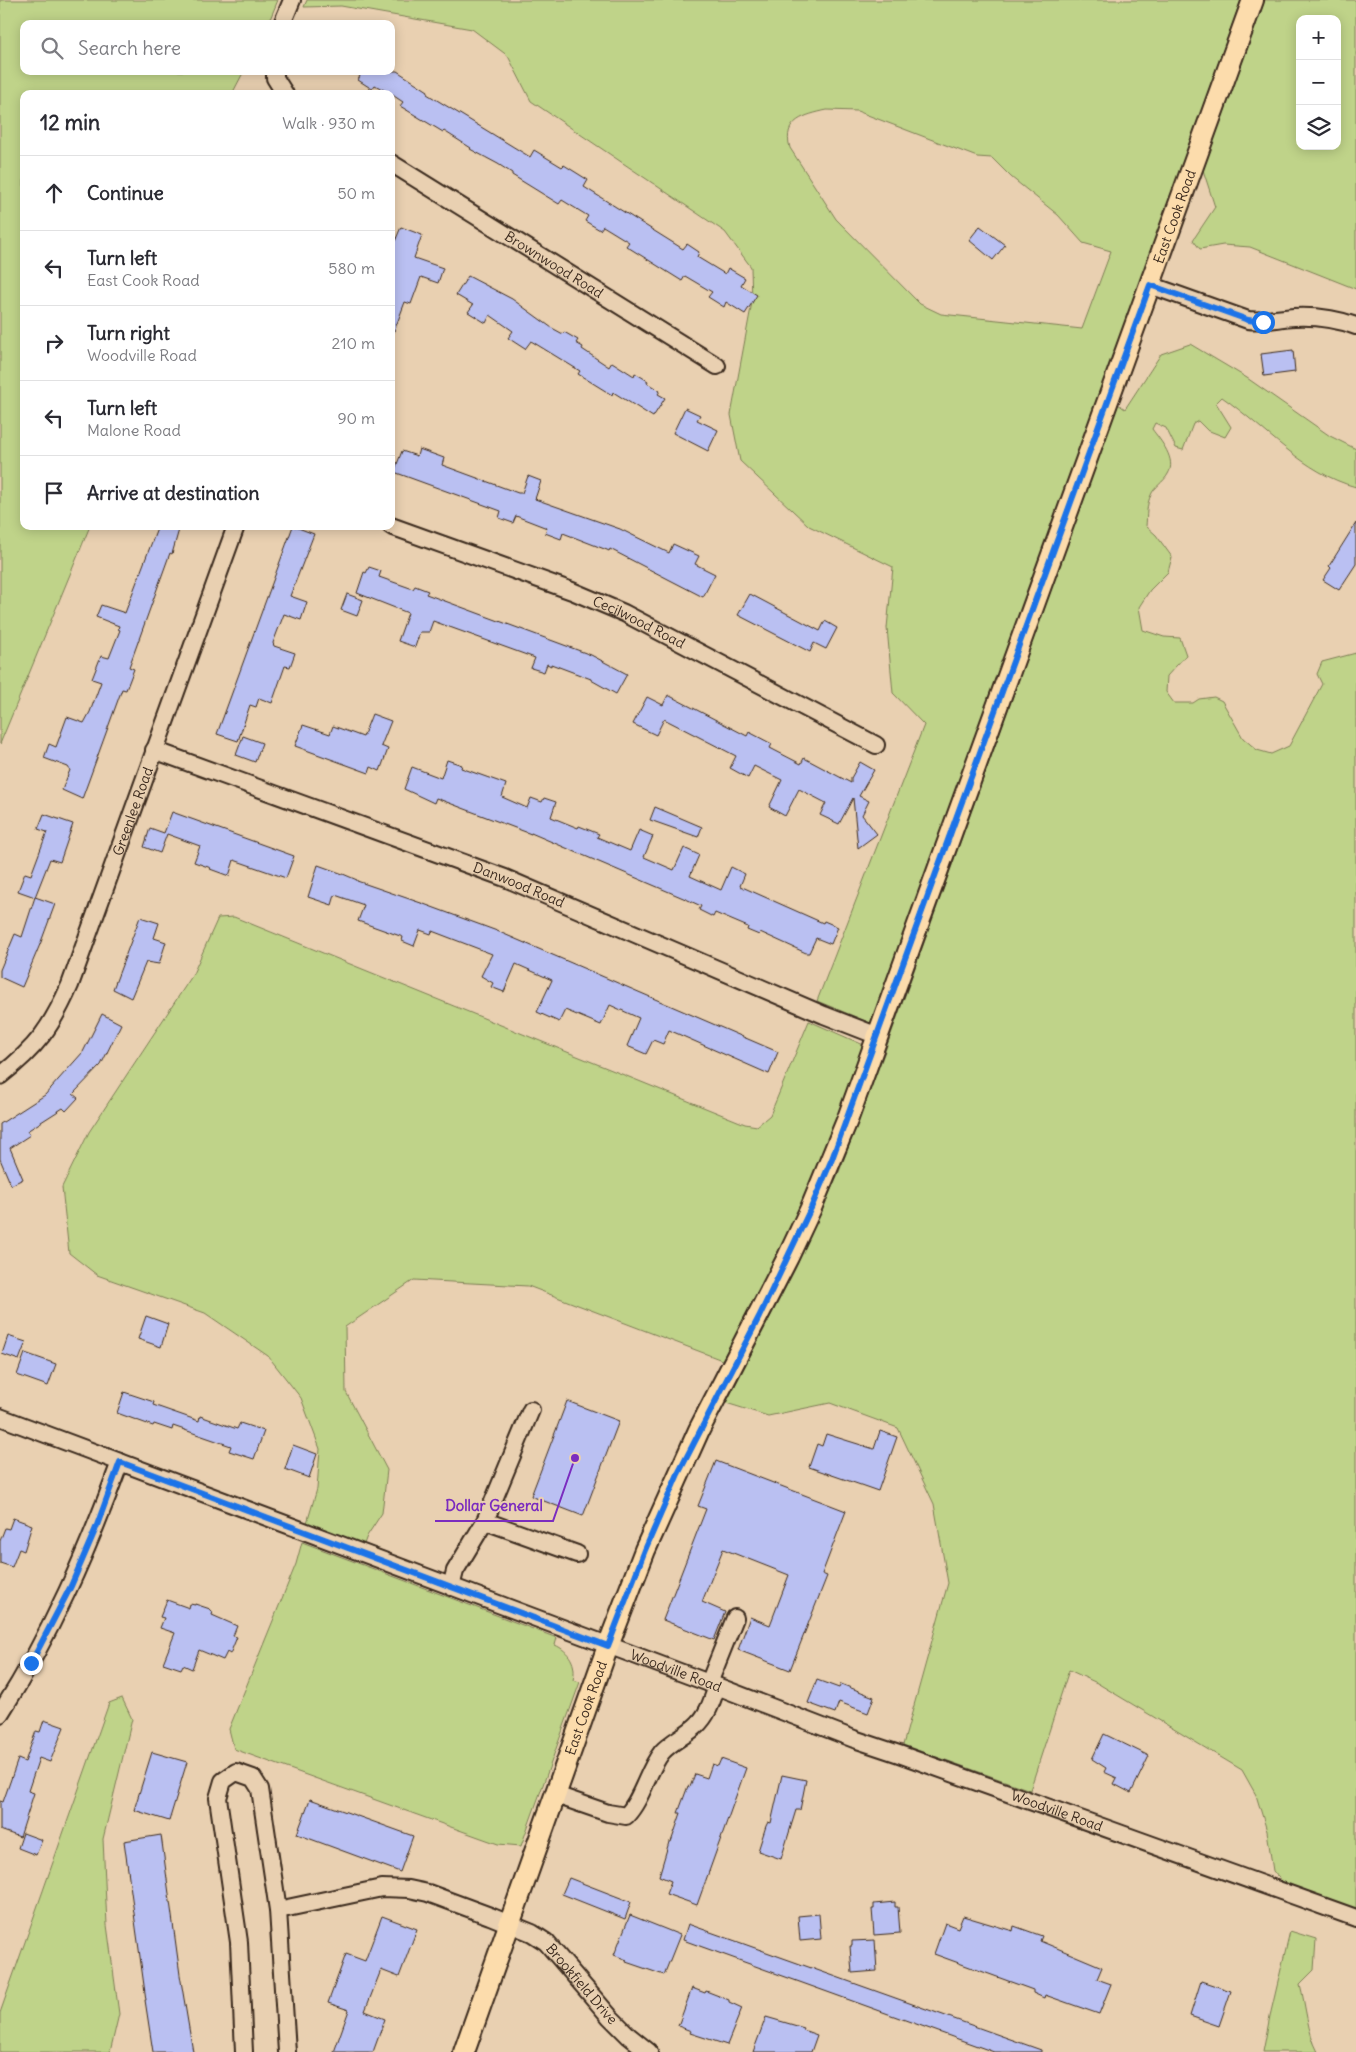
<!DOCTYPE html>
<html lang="en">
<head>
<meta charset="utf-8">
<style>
	:root { --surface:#fff; --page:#f2f2f3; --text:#2b2b33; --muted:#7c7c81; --line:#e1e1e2 }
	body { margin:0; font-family:Delius,sans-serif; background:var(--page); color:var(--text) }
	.controls { position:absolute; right:15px; top:15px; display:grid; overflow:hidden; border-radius:10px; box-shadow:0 2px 12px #0003 }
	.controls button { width:45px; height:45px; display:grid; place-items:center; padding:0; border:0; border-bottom:1px solid var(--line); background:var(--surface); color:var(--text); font:25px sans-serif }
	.stop { position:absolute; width:15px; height:15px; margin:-11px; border:4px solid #1a73e8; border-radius:50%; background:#fff }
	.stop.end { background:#1a73e8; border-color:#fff; box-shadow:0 1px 5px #0008 }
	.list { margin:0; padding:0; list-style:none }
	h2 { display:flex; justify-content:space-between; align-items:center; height:65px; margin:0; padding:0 20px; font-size:21px }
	h2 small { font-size:16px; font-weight:400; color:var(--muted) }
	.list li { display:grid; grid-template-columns:32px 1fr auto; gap:15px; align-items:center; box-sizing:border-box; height:75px; padding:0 20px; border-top:1px solid var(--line) }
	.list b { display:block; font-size:19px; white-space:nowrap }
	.list p { margin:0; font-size:16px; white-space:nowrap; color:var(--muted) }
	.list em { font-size:16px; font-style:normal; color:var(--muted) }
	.icon { flex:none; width:28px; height:28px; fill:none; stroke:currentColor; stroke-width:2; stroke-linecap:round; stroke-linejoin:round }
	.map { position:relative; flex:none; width:1356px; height:2052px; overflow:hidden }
	.search { position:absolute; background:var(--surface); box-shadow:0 2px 12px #0003; left:20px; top:20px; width:375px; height:55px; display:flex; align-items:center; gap:12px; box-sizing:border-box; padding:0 18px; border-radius:10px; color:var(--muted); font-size:19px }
	.panel { position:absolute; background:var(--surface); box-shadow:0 2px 12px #0003; left:20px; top:90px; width:375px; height:440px; border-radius:10px }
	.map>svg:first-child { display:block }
</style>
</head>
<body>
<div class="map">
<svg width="1356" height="2052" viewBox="0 0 1356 2052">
	<rect width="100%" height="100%" fill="#e9d0b1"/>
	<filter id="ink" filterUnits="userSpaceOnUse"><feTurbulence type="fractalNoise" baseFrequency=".02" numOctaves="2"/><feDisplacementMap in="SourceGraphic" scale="10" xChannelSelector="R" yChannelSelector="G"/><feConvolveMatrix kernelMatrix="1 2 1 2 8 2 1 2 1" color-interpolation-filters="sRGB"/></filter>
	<g filter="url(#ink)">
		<g fill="#bfd389" stroke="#7d7e54" fill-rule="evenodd">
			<polygon points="0,0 278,0 268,24 24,24 24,71 244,71 232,94 24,94 24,526 90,526 0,744"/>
			<path d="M307,0H1241L873,1024L817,1001L924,725L893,693L887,628L893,567L809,526L740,461L731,415L752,302L751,267L725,232L531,101L508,56L472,29L341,6L304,7ZM827,110L857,111L977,157L992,158L1011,177L1058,215L1083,243L1111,251L1082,329L941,314L920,304L836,219L790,148C782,120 805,115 827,110Z"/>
			<path d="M1265,0H1356V289L1250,247L1223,245L1200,249L1193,240L1215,207L1203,170ZM1300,19H1337V146H1300Z"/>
			<path d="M1190,344L1247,378L1330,436L1356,449V487C1303,473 1266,428 1222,397L1216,403L1231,427L1225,437L1207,430L1198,421L1193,424L1183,450L1176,448L1166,428L1155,423L1152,429C1161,441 1177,460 1168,474C1164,482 1154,487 1151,495C1146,505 1147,516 1146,526L1156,535L1172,557L1168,572L1150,590L1139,607L1143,630L1164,637L1180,638L1186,655L1167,676L1166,692L1174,703H1193L1199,699L1214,697L1222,701L1243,738L1257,750L1271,754L1289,746L1322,684L1317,674L1322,662L1356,653V1911L1284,1884L1273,1871L1267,1831L1256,1795L1242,1770L1097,1683L1069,1670L1030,1790L903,1745L948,1583L934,1504L898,1428L830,1403L768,1416L726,1403L795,1269L839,1172L885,1051L1118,404L1125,409L1161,354Z"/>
			<polygon points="234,917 745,1124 757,1126 770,1115 809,1021 866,1046 804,1199 749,1312 722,1360 528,1286 414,1280 345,1327 346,1392 387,1470 382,1513 367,1536 364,1544 307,1523 317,1489 320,1449 301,1398 268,1356 205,1313 97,1275 69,1253 62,1187 89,1132 192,976 218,918"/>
			<path d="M302,1542L557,1638L555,1645C569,1651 577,1664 573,1680L580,1682L521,1846L498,1844L234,1749L229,1729L296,1564Z"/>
			<polygon points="122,1698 132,1719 103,1839 107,1925 119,2014 110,2052 0,2052 0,2013 109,1703"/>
			<path d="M1290,1931L1316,1939L1314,1970L1300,1984C1306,2007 1307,2031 1318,2052H1263L1270,2016Z"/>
		</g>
		<g fill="#bac0f2" stroke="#3b2a1e">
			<polygon points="353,71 397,71 428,91 427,94 530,157 534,150 562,167 564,165 588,180 584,187 683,249 687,244 699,252 697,257 725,274 728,268 745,278 741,285 757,295 745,314 726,302 724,307 708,297 712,292 685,276 682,281 626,246 629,242 603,226 600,230 585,221 588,216 562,200 559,204 512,175 512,173 498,164 470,149 471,148 444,131 443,132 400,106 403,102 391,94 375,85 372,89 358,80 360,76"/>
			<polygon points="980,226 1005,245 993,260 969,240"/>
			<polygon points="401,227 422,235 414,258 443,268 438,283 421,277 411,304 405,302 393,334 391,334 391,251"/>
			<polygon points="468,276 512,299 552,328 563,334 564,332 578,340 576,343 583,347 582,349 609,367 612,362 634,376 635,373 648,381 647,383 660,391 658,394 665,398 653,417 613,392 612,395 578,374 580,371 531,341 525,349 508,338 513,331 490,315 486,323 468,312 473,305 456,295"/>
			<polygon points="1293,350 1295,372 1264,376 1261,354"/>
			<polygon points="685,408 700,415 697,420 718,430 708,451 673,433"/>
			<polygon points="419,449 444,458 442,465 518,493 522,493 528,476 541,481 535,499 620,529 669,553 673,544 699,556 695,564 715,574 703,597 610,549 609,551 607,550 563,533 561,539 545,533 547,528 516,516 513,523 499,518 501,511 394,472 402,451 417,456"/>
			<polygon points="1356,523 1356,564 1339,590 1323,580 1331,568 1329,566"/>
			<polygon points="158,526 180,526 172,554 170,553 129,667 134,669 126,690 122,689 82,799 62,790 70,770 68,767 44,758 49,744 56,747 67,717 84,723 90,712 101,682 92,679 101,656 109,658 120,630 118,629 119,626 96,617 101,605 125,613"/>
			<polygon points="293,526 314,534 290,596 307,602 301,620 284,614 273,643 274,646 295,653 290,667 285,666 272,703 259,698 256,707 250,705 238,741 217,734"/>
			<polygon points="369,567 381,571 379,577 413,589 415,586 428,591 426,594 591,655 627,674 616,694 591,680 591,679 551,664 551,666 547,664 544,672 531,668 535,658 433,621 429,632 420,632 415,647 398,641 408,613 357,593 364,572 366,573"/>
			<polygon points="347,594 363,600 357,616 341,610"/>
			<polygon points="750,594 820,631 825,621 837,628 826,649 814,643 810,652 738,615"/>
			<polygon points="668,695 747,736 749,732 772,744 770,748 801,764 804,758 851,783 851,778 860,762 874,770 859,796 869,801 862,815 877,834 858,848 853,798 839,824 820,815 826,803 799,789 785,816 769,807 782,780 754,766 748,778 730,768 736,756 664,719 656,735 633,724 647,697 663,705"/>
			<polygon points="372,714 391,721 381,746 388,749 380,771 371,767 369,773 295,746 303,725 330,734 333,726 363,737"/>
			<polygon points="243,736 262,743 255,762 236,755"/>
			<polygon points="447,760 462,765 461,768 506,784 502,797 527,808 531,798 542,802 544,798 556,802 551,817 578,828 579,826 599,834 597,837 630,851 639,830 653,836 644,857 674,870 684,848 699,855 690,876 721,890 731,867 745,874 740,886 823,923 824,921 838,927 831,944 816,938 809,953 806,953 760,932 759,935 747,930 748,927 715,913 713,917 699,910 701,906 688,900 531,833 531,834 436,798 434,803 404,789 412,767 441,778"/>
			<polygon points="655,807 702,827 698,837 650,820"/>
			<polygon points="172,812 294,856 286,878 234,860 229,876 210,869 211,868 194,862 200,846 167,834 160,853 144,847 150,828 164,833"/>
			<polygon points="44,814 73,824 60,862 50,859 35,897 18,891 25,873 31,875 47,832 38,829"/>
			<polygon points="318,865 343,874 357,880 357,881 421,903 497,931 778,1052 769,1074 669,1030 663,1044 653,1040 646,1054 627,1046 639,1018 610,1005 601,1025 565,1010 559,1022 537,1012 552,980 516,964 504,992 491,987 493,983 481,976 492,954 432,931 431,934 420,930 414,946 402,941 403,937 358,921 364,905 335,895 332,905 308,897"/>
			<polygon points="35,897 55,904 41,942 22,987 0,977 0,970 15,934 22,937"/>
			<polygon points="140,917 159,923 154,938 166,942 159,964 146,962 131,998 113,989"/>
			<polygon points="102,1014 121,1024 101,1065 73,1094 78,1098 66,1111 63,1108 27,1131 30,1135 10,1148 23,1179 11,1185 0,1159 0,1124 45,1095 58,1080 83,1052"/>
			<polygon points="146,1316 168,1324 161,1347 138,1339"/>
			<polygon points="8,1336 26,1342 19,1360 2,1354"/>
			<polygon points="25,1353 56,1364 48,1386 17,1375"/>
			<polygon points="124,1392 154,1402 153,1405 199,1421 200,1416 237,1429 240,1423 264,1431 254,1459 229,1451 231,1446 173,1426 172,1430 154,1424 153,1426 117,1413"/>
			<polygon points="567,1401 619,1421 583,1516 531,1496"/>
			<polygon points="880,1431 897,1437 878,1491 809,1467 817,1444 822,1446 826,1434 874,1449"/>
			<polygon points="293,1445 317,1454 309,1478 285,1469"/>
			<polygon points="716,1461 846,1511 822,1574 827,1576 790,1670 738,1650 750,1617 770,1625 789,1575 723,1549 702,1602 725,1612 714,1640 663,1620 706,1509 698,1506"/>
			<polygon points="13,1518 32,1525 24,1551 19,1549 12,1567 0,1563 0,1541 5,1528 9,1529"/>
			<polygon points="167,1600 189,1608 190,1604 195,1605 195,1604 210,1609 213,1612 212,1615 237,1626 233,1636 237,1637 230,1654 227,1652 223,1660 199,1650 192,1669 183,1665 181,1669 163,1663 175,1633 160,1628 164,1618 160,1617"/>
			<polygon points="817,1680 839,1688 841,1684 874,1697 868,1713 839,1702 835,1713 808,1703"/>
			<polygon points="44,1720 64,1727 50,1762 39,1758 28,1791 34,1793 20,1837 0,1830 0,1801 3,1802 18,1759 25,1762 36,1731 40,1732"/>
			<polygon points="1104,1734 1149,1756 1131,1793 1114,1784 1117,1778 1104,1772 1106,1768 1092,1759"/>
			<polygon points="152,1752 187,1762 169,1821 134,1810"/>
			<polygon points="721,1759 746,1768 697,1905 666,1894 671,1881 659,1876 669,1842 671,1842 681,1813 678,1813 688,1786 690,1787 695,1774 707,1778 712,1764 718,1766"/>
			<polygon points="782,1775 806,1780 800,1810 796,1810 781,1859 758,1851 766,1826 768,1822 771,1823"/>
			<polygon points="310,1799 413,1836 400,1872 297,1834"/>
			<polygon points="23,1833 42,1840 36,1855 18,1848"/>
			<polygon points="161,1835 180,1975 193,2052 153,2052 145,2000 146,2000 124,1841"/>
			<polygon points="569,1878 631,1902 625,1919 562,1894"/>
			<polygon points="895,1902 895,1907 898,1907 900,1933 874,1935 872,1909 874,1909 874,1904"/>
			<polygon points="819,1914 821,1939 800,1941 798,1916"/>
			<polygon points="630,1915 680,1935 664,1975 626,1962 627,1960 614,1955"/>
			<polygon points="382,1916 417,1929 399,1977 381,1970 365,2011 385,2019 373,2052 334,2052 349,2010 328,2003 346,1954 365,1961"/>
			<polygon points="963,1916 1013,1931 1014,1926 1042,1936 1040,1941 1102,1967 1097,1979 1111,1984 1099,2014 1045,1995 1044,1998 1033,1993 1033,1990 934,1954 945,1923 958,1928"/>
			<polygon points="688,1924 1041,2050 1041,2052 994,2052 683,1940"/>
			<polygon points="875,1940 877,1971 852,1973 850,1946 852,1946 852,1941"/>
			<polygon points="1201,1981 1231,1991 1219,2026 1190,2016"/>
			<polygon points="692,1988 705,1993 706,1991 729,2000 729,2002 742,2008 727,2045 690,2033 691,2031 678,2026"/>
			<polygon points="766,2017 804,2028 803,2030 817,2035 811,2052 753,2052"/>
		</g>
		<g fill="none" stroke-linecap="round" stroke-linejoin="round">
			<defs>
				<g id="minor">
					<polyline points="282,24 292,0"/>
					<polyline points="275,71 275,78 285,94"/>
					<path id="s1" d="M391,163L717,366"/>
					<path d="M1150,285L1248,320C1264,322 1278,318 1294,317C1315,316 1337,319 1356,326"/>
					<path id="s2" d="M391,526L572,591L624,613L876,745"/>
					<path id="s3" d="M154,750L505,878L824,1015L878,1036"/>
					<path id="s4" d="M0,1076C37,1047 51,1028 70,985L236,526"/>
					<path id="s5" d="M0,1417L709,1683L854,1739L899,1754L1356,1918"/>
					<polyline points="485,1521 577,1554"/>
					<polyline points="451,1587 455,1571 485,1521 531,1410"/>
					<polyline points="709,1683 735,1618"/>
					<path d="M0,1714C51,1635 88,1550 120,1462"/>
					<path d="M556,1795L608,1813L626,1816C643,1798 647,1771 662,1752C672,1741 685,1736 696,1726C708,1715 712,1701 717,1686"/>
					<path id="s6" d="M278,1910L382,1888L409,1889L428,1893L490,1916L532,1933L546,1942L610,2017L629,2036L649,2052"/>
					<polyline points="244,2052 239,1942 218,1798 223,1781 236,1772 253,1778 260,1789 278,1910 287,2052"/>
				</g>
				<g id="major">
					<path id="s7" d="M464,2052L608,1646L645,1550L699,1430L788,1257L811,1208L848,1118L1253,0"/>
				</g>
			</defs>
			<use href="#minor" stroke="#3b2a1e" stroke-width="20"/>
			<use href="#major" stroke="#3b2a1e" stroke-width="24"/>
			<use href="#minor" stroke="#e9d0b1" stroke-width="16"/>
			<use href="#major" stroke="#fcdcac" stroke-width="20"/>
		</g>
	</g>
	<g fill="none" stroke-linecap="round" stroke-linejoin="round" filter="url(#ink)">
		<polyline stroke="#1a73e8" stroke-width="6" points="31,1663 71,1586 96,1528 120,1462 608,1646 645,1550 678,1474 759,1317 811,1208 832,1159 1150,285 1248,320 1263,322"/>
	</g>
	<g text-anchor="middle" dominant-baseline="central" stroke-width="4" stroke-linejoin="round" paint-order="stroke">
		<g font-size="14" fill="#3b2a1e" stroke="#e9d0b1">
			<text stroke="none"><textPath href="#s7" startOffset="1970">East Cook Road</textPath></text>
			<text stroke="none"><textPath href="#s1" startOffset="192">Brownwood Road</textPath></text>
			<text stroke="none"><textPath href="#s2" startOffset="266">Cecilwood Road</textPath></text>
			<text stroke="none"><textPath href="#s4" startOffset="301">Greenlee Road</textPath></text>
			<text stroke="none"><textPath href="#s3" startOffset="389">Danwood Road</textPath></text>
			<text stroke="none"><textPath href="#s5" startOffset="722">Woodville Road</textPath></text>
			<text stroke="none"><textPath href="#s7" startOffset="365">East Cook Road</textPath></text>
			<text stroke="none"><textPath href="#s5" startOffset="1128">Woodville Road</textPath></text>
			<text stroke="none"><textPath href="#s6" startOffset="336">Brookfield Drive</textPath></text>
		</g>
	</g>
	<path fill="none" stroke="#7b2cbf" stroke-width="2" d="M575 1458L553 1521H435"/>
	<circle fill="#7b2cbf" stroke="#e9d0b1" stroke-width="2" cx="575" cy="1458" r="5"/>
	<g font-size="15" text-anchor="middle" font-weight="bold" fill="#7b2cbf" stroke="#e9d0b1" stroke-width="4" stroke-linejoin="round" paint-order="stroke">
		<text x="494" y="1511">Dollar General</text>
	</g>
</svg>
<div class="controls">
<button>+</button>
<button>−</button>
<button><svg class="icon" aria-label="layers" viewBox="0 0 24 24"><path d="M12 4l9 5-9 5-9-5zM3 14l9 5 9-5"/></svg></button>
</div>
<div class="stop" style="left:1263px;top:322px"></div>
<div class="stop end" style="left:31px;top:1663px"></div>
<div class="search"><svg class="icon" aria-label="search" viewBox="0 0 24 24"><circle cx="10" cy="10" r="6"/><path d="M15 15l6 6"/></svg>Search here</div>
<section class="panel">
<h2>12 min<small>Walk · 930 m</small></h2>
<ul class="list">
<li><svg class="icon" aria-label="ahead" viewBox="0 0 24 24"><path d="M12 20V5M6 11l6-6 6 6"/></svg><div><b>Continue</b></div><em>50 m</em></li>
<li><svg class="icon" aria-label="left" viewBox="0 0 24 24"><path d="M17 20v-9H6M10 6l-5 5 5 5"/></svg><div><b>Turn left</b><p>East Cook Road</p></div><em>580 m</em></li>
<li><svg class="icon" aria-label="right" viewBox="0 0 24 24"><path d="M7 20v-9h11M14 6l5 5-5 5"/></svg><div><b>Turn right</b><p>Woodville Road</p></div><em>210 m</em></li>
<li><svg class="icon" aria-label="left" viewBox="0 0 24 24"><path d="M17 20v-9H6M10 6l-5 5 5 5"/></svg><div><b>Turn left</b><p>Malone Road</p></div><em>90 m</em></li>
<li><svg class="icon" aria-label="arrive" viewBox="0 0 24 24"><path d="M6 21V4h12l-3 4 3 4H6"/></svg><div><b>Arrive at destination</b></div></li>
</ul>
</section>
</div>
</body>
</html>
